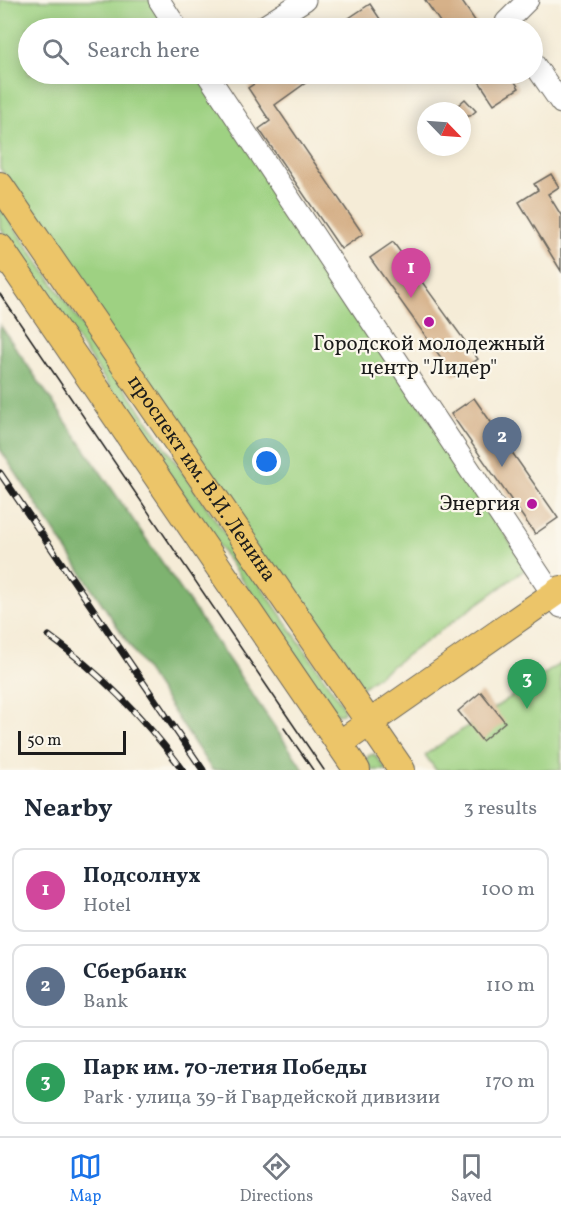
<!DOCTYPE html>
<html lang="en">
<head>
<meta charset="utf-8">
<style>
	:root { --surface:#fff; --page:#f6f6f7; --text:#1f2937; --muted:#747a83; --line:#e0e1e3; --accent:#1a73e8 }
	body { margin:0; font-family:Vollkorn,serif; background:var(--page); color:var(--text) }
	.compass { position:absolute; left:417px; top:102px; width:54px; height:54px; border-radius:50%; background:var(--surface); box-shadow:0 3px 15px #0003; rotate:115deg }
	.scale { position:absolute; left:18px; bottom:15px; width:108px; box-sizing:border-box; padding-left:6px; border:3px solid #1c1c1c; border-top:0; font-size:16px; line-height:21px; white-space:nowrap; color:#1c1c1c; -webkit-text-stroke:4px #fbf7ec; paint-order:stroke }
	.you { position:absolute; left:267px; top:462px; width:21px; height:21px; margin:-15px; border:4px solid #fff; border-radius:50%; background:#1a73e8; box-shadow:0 0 0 9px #1a73e833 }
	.badge { display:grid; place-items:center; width:39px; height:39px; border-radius:50%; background:var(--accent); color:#fff; font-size:20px; font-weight:700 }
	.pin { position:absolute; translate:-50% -50px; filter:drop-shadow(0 2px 3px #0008) }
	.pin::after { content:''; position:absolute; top:32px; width:21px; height:18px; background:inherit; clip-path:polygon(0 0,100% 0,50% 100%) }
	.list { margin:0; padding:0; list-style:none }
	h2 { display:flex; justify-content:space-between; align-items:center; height:78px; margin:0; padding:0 24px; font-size:26px }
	h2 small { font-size:20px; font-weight:400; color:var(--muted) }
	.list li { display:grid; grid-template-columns:39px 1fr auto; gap:18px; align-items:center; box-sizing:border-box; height:84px; margin:0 12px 12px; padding:0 12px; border:2px solid var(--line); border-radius:12px }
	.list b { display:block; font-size:22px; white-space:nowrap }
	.list p { margin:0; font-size:20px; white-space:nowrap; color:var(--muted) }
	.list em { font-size:20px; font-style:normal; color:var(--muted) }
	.icon { flex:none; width:33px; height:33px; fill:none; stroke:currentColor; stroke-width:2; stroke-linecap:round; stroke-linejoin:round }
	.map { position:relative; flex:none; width:561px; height:770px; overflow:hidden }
	.search { position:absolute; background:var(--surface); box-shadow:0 3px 15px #0003; left:18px; right:18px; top:18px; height:66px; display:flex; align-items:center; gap:15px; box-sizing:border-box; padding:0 21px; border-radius:33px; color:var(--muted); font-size:22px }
	.sheet { height:366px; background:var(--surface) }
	nav { display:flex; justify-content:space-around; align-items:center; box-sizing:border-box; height:84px; border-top:2px solid var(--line); background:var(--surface); font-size:16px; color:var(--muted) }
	nav a { display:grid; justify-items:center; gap:3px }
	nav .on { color:var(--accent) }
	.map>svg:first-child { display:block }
</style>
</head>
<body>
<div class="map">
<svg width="561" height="770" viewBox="0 0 561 770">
	<rect width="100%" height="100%" fill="#fbf7ec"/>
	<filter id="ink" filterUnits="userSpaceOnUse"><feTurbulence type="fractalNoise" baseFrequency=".0167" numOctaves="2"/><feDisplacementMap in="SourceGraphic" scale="12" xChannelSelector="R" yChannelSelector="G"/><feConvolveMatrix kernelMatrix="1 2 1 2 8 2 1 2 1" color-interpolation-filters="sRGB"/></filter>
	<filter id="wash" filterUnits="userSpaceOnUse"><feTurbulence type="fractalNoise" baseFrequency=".008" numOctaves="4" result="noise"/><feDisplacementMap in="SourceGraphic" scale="24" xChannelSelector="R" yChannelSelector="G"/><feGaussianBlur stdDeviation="1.35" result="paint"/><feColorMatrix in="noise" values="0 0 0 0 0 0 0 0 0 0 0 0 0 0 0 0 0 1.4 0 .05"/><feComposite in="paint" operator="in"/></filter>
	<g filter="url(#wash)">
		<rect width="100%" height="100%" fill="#f5ecd7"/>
		<g fill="#9ed182" stroke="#5d764f" stroke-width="1.5">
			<polygon points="0,0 154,0 174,28 28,28 28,74 205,74 527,568 353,694 0,168"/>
			<polygon points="0,206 342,704 344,713 340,715 332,711 0,227"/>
			<polygon points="561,663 561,770 436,770 425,755"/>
			<polygon points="374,754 387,770 371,770 366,762 368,756"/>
		</g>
		<polygon fill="#7eb370" stroke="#4d6846" stroke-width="1.5" points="0,325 304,770 212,770 0,449"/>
		<g id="blocks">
			<g fill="#d6b189">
				<polygon points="425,0 461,0 480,28 444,28"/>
				<polygon points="370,4 386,28 334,28"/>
				<polygon points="269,74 318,74 275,105 363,234 341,249 259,129 270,121 248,88"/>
				<polygon points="474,74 510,74 519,88 494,104"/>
				<polygon points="465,99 476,111 470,116 466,116 457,106"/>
				<polygon points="551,174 559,187 548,194 561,215 561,271 519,202 538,190 534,184"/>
				<polygon points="393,242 478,359 454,376 370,258"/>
				<polygon points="474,398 558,518 535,534 451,414"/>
				<polygon points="529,662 536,673 515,688 507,676"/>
				<polygon points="481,692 505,722 482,741 458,711"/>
			</g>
		</g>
	</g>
	<g filter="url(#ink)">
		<use href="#blocks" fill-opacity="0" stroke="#68655d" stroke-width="1.5"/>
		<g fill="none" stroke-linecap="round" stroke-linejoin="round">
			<defs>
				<g id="minor">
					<polyline points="159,0 177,28"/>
					<polyline points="261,28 305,0"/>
					<polyline points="510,28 506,22 528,0"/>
					<polyline points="532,61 561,103"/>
					<polyline points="207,74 561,607"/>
				</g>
				<g id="major">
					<path id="s1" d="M0,185L402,770"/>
					<polyline points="0,247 357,770"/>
					<polyline points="339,744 561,589"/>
				</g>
			</defs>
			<use href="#minor" stroke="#68655d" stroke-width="23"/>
			<use href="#major" stroke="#68655d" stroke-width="28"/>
			<use href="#minor" stroke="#fff" stroke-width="21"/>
			<use href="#major" stroke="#ecc569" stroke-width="26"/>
			<g stroke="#1c1c1c" stroke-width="1.5">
				<polyline points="0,294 324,770"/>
				<polyline points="284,728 313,770"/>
			</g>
			<defs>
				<g id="rail">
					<polyline points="0,473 203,770"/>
					<path d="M49,636C99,672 146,720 183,770"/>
				</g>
			</defs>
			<use href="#rail" stroke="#1c1c1c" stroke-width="7"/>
			<use href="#rail" stroke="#fbf7ec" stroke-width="4.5" stroke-dasharray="14" stroke-linecap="butt"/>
		</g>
	</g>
	<g fill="#b5179e" stroke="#fbf7ec" stroke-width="2">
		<circle cx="429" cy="322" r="6"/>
		<circle cx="532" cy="504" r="6"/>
	</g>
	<g text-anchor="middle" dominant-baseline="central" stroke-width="4.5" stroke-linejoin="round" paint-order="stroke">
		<g font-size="21" fill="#1c1c1c" stroke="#fbf7ec">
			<text x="429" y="344">Городской молодежный<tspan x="429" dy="24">центр "Лидер"</tspan></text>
			<text x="520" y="504" text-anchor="end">Энергия</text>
		</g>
		<g font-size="21" fill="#1c1c1c" stroke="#fbf7ec">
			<text stroke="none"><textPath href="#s1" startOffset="356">проспект им. В.И. Ленина</textPath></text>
		</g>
	</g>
</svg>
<svg class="compass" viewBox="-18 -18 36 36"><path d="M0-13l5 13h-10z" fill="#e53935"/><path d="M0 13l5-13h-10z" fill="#747a83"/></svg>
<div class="scale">50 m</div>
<div class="you"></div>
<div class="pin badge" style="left:411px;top:298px;background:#d1479c">1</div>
<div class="pin badge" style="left:502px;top:467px;background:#5c6f8a">2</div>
<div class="pin badge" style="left:527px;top:709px;background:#2e9e5b">3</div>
<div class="search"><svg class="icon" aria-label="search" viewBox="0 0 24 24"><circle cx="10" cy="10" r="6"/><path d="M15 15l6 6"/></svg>Search here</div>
</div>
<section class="sheet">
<h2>Nearby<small>3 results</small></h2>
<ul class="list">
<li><span class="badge" style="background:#d1479c">1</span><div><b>Подсолнух</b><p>Hotel</p></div><em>100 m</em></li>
<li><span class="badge" style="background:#5c6f8a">2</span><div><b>Сбербанк</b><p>Bank</p></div><em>110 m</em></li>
<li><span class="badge" style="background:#2e9e5b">3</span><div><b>Парк им. 70-летия Победы</b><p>Park · улица 39-й Гвардейской дивизии</p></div><em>170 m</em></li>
</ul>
</section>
<nav>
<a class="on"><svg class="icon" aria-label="map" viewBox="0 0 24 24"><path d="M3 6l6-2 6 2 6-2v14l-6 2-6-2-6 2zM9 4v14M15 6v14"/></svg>Map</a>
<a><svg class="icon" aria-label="directions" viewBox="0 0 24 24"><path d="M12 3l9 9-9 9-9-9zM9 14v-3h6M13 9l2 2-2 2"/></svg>Directions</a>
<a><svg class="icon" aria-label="saved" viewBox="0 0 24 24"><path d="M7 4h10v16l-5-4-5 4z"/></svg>Saved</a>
</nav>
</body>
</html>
